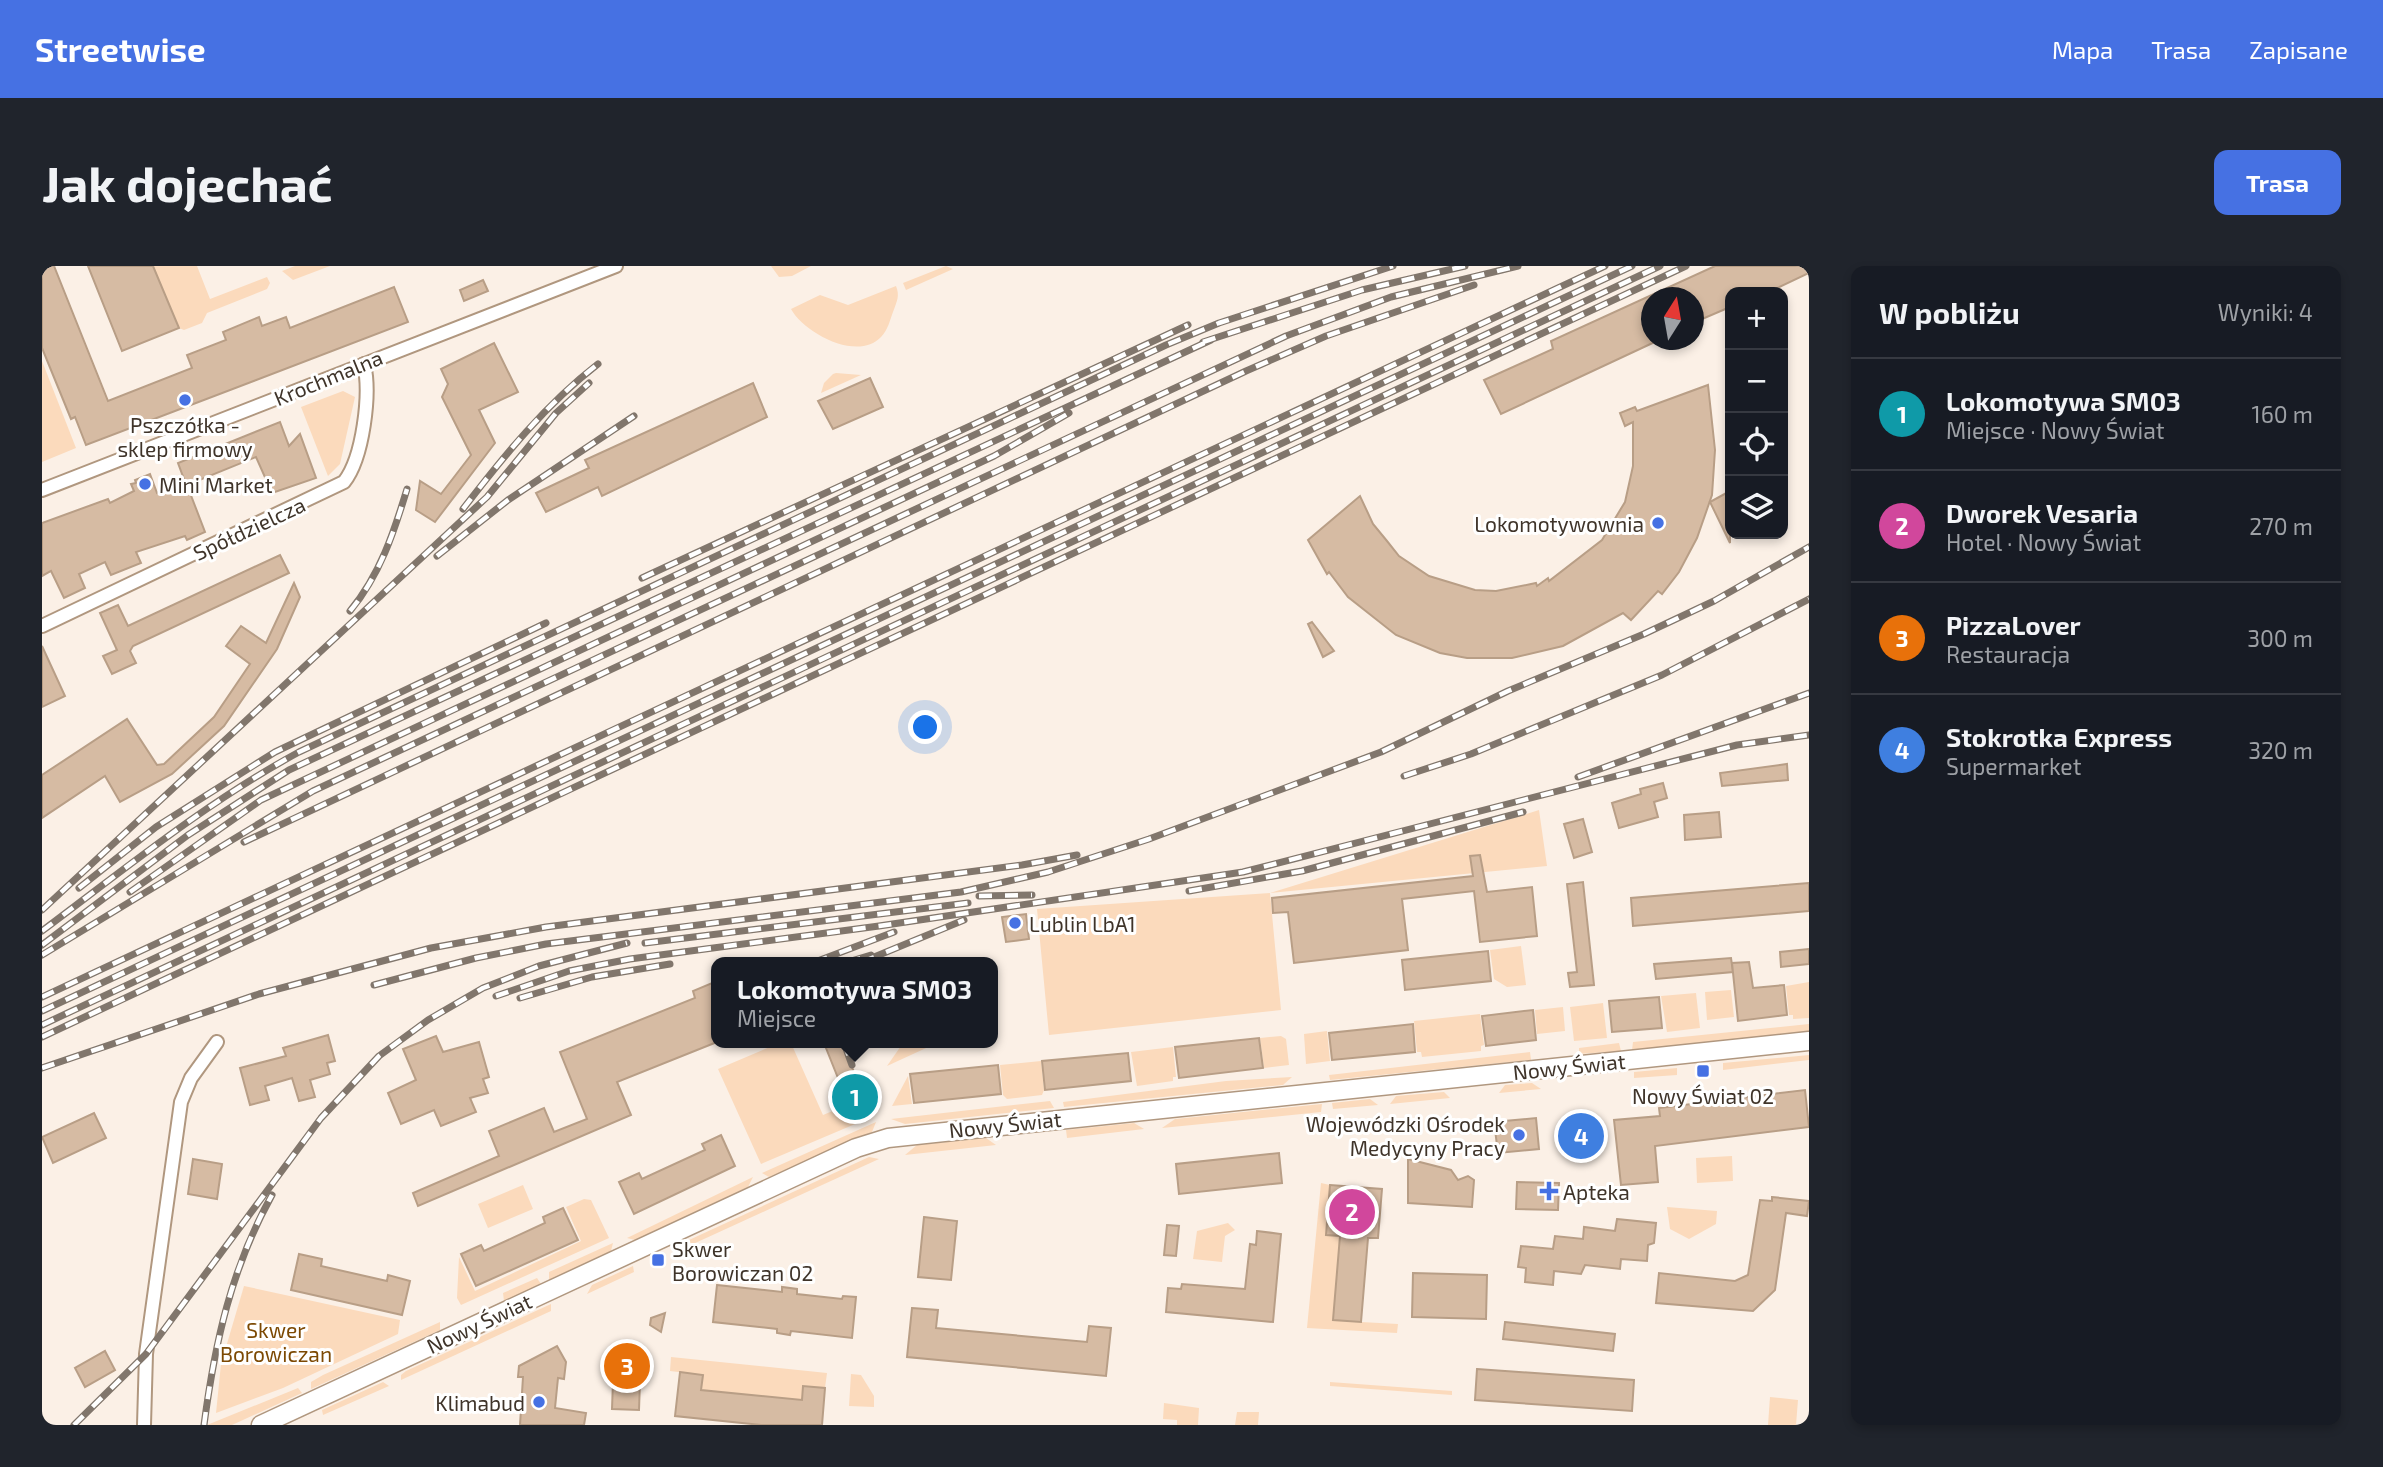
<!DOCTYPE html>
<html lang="pl">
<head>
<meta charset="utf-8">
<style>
	:root { --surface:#171b24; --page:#20242c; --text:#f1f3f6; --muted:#9ea1a6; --line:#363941; --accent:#4671e3 }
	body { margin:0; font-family:"Exo 2",sans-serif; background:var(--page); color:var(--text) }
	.controls { position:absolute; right:21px; top:21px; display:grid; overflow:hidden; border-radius:14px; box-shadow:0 4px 10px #0003 }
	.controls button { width:63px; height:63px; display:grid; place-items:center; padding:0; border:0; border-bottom:2px solid var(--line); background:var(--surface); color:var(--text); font:35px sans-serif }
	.compass { position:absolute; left:1599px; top:21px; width:63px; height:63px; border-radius:50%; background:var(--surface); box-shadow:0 4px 10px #0003; rotate:11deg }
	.you { position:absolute; left:884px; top:462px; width:24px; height:24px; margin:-18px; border:5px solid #fff; border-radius:50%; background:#1a73e8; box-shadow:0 0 0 10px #1a73e833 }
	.badge { display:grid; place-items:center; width:46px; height:46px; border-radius:50%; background:var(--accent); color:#fff; font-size:23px; font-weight:700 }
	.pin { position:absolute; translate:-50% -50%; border:4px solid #fff; box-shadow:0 2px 7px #0006 }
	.popup { position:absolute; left:669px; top:691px; width:287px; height:91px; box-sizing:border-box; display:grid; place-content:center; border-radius:14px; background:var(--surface); filter:drop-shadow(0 2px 5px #0005); font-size:23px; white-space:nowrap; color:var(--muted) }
	.popup b { font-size:26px; color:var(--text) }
	.popup::after { content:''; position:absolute; left:50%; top:100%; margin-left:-14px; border:14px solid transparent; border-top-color:var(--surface) }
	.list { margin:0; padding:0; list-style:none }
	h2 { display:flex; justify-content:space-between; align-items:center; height:91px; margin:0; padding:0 28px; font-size:30px }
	h2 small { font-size:23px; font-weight:400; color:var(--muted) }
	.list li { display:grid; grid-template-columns:46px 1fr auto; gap:21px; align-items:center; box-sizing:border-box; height:112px; padding:0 28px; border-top:2px solid var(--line) }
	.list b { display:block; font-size:26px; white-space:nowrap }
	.list p { margin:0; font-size:23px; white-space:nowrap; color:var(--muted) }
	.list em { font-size:23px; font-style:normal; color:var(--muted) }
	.icon { flex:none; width:38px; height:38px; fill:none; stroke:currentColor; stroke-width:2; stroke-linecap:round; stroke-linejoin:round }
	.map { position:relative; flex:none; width:1767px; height:1159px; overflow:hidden; border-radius:14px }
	header { display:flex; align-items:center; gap:42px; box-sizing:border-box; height:98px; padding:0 35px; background:var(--accent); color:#fff }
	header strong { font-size:33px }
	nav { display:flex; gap:38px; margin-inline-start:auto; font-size:24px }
	.intro { display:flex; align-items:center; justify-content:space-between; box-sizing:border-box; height:168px; padding:0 42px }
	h1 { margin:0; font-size:49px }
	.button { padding:18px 32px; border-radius:14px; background:var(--accent); color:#fff; font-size:24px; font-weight:700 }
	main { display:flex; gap:42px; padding:0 42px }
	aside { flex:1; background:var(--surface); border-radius:14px; box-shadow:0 4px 10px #0003 }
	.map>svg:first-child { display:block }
</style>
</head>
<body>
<header>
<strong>Streetwise</strong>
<nav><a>Mapa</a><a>Trasa</a><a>Zapisane</a></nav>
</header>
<div class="intro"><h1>Jak dojechać</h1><a class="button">Trasa</a></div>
<main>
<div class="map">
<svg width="1767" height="1159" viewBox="0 0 1767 1159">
	<rect width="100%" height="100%" fill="#fbf0e6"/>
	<g fill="#fbdabc">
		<polygon points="111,0 155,0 168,33 225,11 228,17 225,23 165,47 160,57 142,64 137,62"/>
		<polygon points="253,0 288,0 251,14 240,5"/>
		<polygon points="729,0 769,0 750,10 737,11"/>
		<polygon points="904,0 911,3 864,24 861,17"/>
		<path d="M854,20C858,30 855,35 851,46C848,54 846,64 839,71C816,96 762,67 749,43L778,29L806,39Z"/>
		<polygon points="0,95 34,182 0,196"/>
		<polygon points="791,108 794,107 819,109 779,127 782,117"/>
		<polygon points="301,125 313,131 298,198 286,210 259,141"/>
		<polygon points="1497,544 1505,600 1228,627 1239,744 1007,769 995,643 1228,627"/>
		<polygon points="1479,680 1484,719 1465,721 1452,713 1448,684"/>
		<polygon points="1767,716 1767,752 1751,753 1751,749 1747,749 1744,720"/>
		<polygon points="1689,724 1692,751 1665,754 1663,726"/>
		<polygon points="1654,727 1658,762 1625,766 1619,730"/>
		<polygon points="1561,737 1565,772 1532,775 1528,741"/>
		<polygon points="1521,741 1523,765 1495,768 1493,744"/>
		<polygon points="1438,748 1442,779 1439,780 1439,785 1380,791 1379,786 1375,786 1372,755"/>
		<polygon points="1767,758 1767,766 1590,784 1591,776"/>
		<polygon points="1285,765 1288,795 1264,798 1262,768"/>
		<polygon points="1239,770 1244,773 1247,799 1222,802 1218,772"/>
		<polygon points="737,777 749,777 781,849 822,832 818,822 821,821 832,850 719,898 676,803"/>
		<polygon points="861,777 895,777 845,800"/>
		<polygon points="1577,777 1579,785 1537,788 1537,782"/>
		<polygon points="1131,781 1134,811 1131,811 1131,815 1095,820 1089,786"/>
		<polygon points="1488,786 1489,794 1288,814 1287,809"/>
		<polygon points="1767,789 1767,794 1681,804 1681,797"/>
		<polygon points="999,795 1002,824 1000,829 965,833 961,829 958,799"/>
		<polygon points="1635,802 1635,809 1592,812 1592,806"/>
		<polygon points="866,810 870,838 850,840"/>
		<polygon points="1250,811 1241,819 1022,841 1021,836 1184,815"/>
		<polygon points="1490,817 1499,823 1457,827 1463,819"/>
		<polygon points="1402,826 1408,832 1348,838 1354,830"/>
		<polygon points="1328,833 1336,839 1291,843 1290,837"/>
		<polygon points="1008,835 1012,842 863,858 849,853"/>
		<polygon points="1280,838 1279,846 1120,862 1133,853"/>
		<polygon points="834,856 830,866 737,907 727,911 720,907"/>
		<polygon points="1092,857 1102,863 1025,872 1024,864"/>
		<polygon points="944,872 954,879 863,889 875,879"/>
		<polygon points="1690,890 1691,915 1655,917 1654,892"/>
		<polygon points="827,891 837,893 638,984 634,980"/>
		<polygon points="711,911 706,921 593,974 585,972"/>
		<polygon points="1279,917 1288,919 1284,969 1298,970 1319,1056 1356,1058 1355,1067 1265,1062"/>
		<polygon points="481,919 491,943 446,962 436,938"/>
		<polygon points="542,933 549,934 567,972 419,1039 415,1032 417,991 433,1025 539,975 524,941"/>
		<polygon points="1625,941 1675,945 1674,958 1647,973 1628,963"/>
		<polygon points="1186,957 1193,964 1183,970 1180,996 1151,993 1155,965"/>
		<polygon points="571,977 569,985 507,1014 507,1006"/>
		<polygon points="591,1000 592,1006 545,1028 550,1019"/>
		<polygon points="495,1012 499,1018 462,1035 461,1027"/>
		<polygon points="202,1020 358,1054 356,1068 241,1122 174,1147 179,1098"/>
		<polygon points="509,1038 509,1045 359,1114 359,1109 364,1105"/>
		<polygon points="398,1056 398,1064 269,1123 269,1116 281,1109"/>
		<polygon points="629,1091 785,1107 783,1122 761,1120 760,1134 659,1124 661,1109 628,1105"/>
		<polygon points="809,1108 819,1109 832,1130 832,1141 807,1140"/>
		<polygon points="341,1116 347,1120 281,1149 280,1144"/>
		<polygon points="1288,1116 1410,1125 1410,1129 1288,1120"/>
		<polygon points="256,1122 260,1127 190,1159 165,1159"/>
		<polygon points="1728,1131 1756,1134 1754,1159 1726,1159"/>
		<polygon points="1122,1137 1157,1142 1156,1159 1135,1159 1135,1154 1121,1153"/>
		<polygon points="1195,1146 1217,1146 1216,1159 1193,1159"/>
	</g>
	<g fill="#d6bba3" stroke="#b89e86" stroke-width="2">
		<polygon points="0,0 12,0 66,135 150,102 145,89 184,74 181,66 217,51 220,60 244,51 248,62 352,21 366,56 44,179 33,151 29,153 0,82"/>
		<polygon points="46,0 111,0 137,62 80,85"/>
		<polygon points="1673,0 1767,0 1767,7 1727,26 1688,26 1688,41 1651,57 1651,32 1609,32 1609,74 1617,74 1459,148 1442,114 1511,83 1509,75"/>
		<polygon points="441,14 446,25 422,35 418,24"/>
		<polygon points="452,77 476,126 437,144 453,177 393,256 374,244 378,215 399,228 429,189 400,131 406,118 399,103"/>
		<polygon points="828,112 841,141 791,163 776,135"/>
		<polygon points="711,117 725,151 560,230 556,221 504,246 494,227 547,202 543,194"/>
		<polygon points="1666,119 1673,184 1670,229 1655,272 1637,306 1620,328 1616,325 1589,354 1581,347 1521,380 1470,392 1425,392 1398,387 1354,369 1306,331 1287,306 1285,308 1266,274 1318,230 1331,258 1345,275 1357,290 1387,310 1433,324 1454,325 1494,317 1495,320 1506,312 1507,315 1560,274 1583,236 1591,200 1591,156 1583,160 1578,147 1593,141 1595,145"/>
		<polygon points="238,156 247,180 258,168 274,212 230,227 214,191 145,219 163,266 145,274 143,270 94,286 99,297 69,309 63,296 37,308 43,322 22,332 9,305 0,310 0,257 66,233 68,237 92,225 89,218 94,217 93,214 108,208 115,227 143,216 136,197"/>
		<polygon points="1688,225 1688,277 1668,236"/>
		<polygon points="238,289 247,307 91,380 88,385 94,397 70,408 61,390 75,384 58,347 76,339 86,360"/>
		<polygon points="252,317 258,331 235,383 182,460 130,508 78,536 63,510 0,552 0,509 85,453 115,499 122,498 172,451 208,398 184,380 199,360 224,377"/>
		<polygon points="1270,356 1292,385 1281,391 1266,358"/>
		<polygon points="0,380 23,430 0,441"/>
		<polygon points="1745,498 1746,514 1680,520 1678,507"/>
		<polygon points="1621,517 1625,532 1612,536 1616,551 1577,562 1570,537 1599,528 1598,523"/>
		<polygon points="1677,546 1679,571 1643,574 1642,549"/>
		<polygon points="1541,553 1550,586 1532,592 1522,558"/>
		<polygon points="1438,589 1445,626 1490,621 1495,670 1438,676 1432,625 1360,633 1366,684 1252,697 1246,646 1231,647 1230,632 1431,610 1428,590"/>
		<polygon points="1541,616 1552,719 1528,721 1526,707 1535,706 1525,618"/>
		<polygon points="1767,617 1767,645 1591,660 1589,632"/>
		<polygon points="984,648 987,673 964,676 960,651"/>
		<polygon points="1767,683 1767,698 1739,701 1738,686"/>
		<polygon points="1446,685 1449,715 1363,724 1360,694"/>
		<polygon points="1689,692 1691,706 1614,713 1612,698"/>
		<polygon points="1707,696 1711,722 1742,719 1745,749 1696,755 1690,697"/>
		<polygon points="675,715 675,776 575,816 589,849 376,940 371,927 457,890 447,865 502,842 512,866 545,853 518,786 653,732 651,725"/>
		<polygon points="1617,731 1620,762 1570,766 1567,735"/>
		<polygon points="1491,744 1494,774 1444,780 1440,750"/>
		<polygon points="1371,758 1373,786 1290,794 1287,767"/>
		<polygon points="286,769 293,795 285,797 288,808 268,814 273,831 257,835 250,812 223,820 227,834 208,839 198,802 244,790 241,782"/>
		<polygon points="394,770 401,786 437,776 447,811 441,813 446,827 428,832 434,846 399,860 392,844 359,858 346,827 374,814 361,783"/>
		<polygon points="1217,772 1221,802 1137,812 1133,781"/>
		<polygon points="782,777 800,777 812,806 796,812"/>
		<polygon points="1086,787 1089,815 1003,824 1000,795"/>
		<polygon points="956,799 959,828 872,837 868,808"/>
		<polygon points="1763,824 1767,861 1613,880 1616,916 1579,919 1572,854 1618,850 1617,842"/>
		<polygon points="1544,846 1549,893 1535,895 1529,848"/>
		<polygon points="52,847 64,872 11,897 0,871"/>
		<polygon points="1494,852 1497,883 1456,887 1452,856"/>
		<polygon points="679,869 693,900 592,948 577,916 597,907 600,913 663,884 660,878"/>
		<polygon points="1237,887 1240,917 1137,928 1134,898"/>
		<polygon points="151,893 180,898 175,933 146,928"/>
		<polygon points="1366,893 1409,904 1416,914 1426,910 1432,914 1430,941 1366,937"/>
		<polygon points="1475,916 1517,917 1516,944 1474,943"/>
		<polygon points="1288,919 1340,923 1336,972 1326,972 1319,1056 1291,1054 1298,970 1284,969"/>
		<polygon points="1730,931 1767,935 1765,950 1744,947 1733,1024 1711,1045 1614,1037 1617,1007 1693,1015 1706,1009 1718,934 1730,935"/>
		<polygon points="521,942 536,974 434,1020 419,988 439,979 442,985 503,957 501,951"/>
		<polygon points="882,951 915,955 909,1014 876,1011"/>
		<polygon points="1575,953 1614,957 1612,977 1606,979 1605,995 1579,993 1578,1003 1543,999 1539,1008 1512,1005 1511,1019 1483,1016 1484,1002 1476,1001 1479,980 1511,983 1513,970 1541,973 1542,961 1573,965"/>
		<polygon points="1125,959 1137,960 1134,990 1122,989"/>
		<polygon points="1215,965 1239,968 1231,1056 1124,1046 1126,1022 1139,1023 1140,1018 1203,1023 1208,978 1214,979"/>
		<polygon points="257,988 280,993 279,1000 345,1015 346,1009 368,1015 360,1049 249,1024"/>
		<polygon points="1371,1007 1445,1009 1444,1053 1370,1051"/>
		<polygon points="675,1019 740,1026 740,1021 755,1023 755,1028 800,1033 801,1030 814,1031 810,1072 749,1065 748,1069 735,1067 735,1063 671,1056"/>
		<polygon points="870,1042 896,1044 894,1062 1045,1076 1047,1060 1069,1062 1064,1110 865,1091"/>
		<polygon points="623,1047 619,1066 608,1059 609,1052"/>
		<polygon points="1463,1056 1573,1068 1571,1085 1461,1073"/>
		<polygon points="515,1080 524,1096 522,1113 516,1112 513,1142 544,1147 542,1159 478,1159 481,1111 476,1111 477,1100"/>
		<polygon points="63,1085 73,1104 43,1121 33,1102"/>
		<polygon points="581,1086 599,1087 597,1144 570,1143 572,1088"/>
		<polygon points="1435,1103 1592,1114 1590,1145 1433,1134"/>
		<polygon points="638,1106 661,1109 659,1124 760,1134 761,1120 783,1122 780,1159 719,1159 633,1150"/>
	</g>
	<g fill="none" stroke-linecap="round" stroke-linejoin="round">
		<defs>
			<g id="street">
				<polyline points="0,224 574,0"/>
				<path d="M0,360L302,216C321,192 329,128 322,98"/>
				<polyline points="102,1159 104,1088 139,836 149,812 175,776"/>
			</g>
			<polyline id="secondary" points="219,1159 814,882 846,872 1767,775"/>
		</defs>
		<use href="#street" stroke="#b0977f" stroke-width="16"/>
		<use href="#secondary" stroke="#b0977f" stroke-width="21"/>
		<use href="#street" stroke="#fff" stroke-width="12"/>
		<use href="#secondary" stroke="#fff" stroke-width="18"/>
		<defs>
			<g id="rail">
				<polyline points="1161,76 1320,24 1423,0"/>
				<path d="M421,243C462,190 503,139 556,98"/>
				<polyline points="395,290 466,234 592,150"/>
				<polyline points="600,312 1146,59"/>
				<path d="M308,345C338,309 352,266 365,223"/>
				<polyline points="1362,510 1429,488 1620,409 1767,333"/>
				<polyline points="1536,511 1767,427"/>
				<polyline points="202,576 1204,105 1284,70 1432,19"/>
				<polyline points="37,622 114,561 233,486 504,357"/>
				<polyline points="1147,625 1260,605 1481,546"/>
				<polyline points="88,626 219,534 952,190 1027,147"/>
				<polyline points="937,630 990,629"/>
				<polyline points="0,644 445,231 514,147 547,117"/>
				<path d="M0,665C84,602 165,536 257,486L1124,79L1177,57L1351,0"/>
				<polyline points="603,677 926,637"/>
				<polyline points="0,679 146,569 247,504 1169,74"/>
				<polyline points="0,689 271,525 1244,70 1349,31 1476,0"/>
				<polyline points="773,696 852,666"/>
				<polyline points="806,696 829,689"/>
				<polyline points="820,696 922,654"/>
				<polyline points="332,719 434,692 504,678 919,626 1006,606 1107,573 1339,486 1466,425 1602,368 1672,335 1767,281"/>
				<polyline points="454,730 527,705 588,693 837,660 1201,606 1695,479 1767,469"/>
				<polyline points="0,731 1563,0"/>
				<polyline points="478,732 550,711 628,698"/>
				<polyline points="0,745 1590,0"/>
				<polyline points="0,759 1618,0"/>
				<polyline points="0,771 1644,0"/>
				<polyline points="802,777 810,799"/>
				<polyline points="0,802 217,728 389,682 504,661 980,599 1035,589"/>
				<polyline points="32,1159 104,1088 279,852 337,790 386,754 441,722 497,700 585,677"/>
				<path d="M162,1159C173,1076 189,1003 230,929"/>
			</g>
		</defs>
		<use href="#rail" stroke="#81766c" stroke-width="7"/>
		<use href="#rail" stroke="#fff" stroke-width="4.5" stroke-dasharray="13" stroke-linecap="butt"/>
	</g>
	<g fill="#4671e3" stroke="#fff" stroke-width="2.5">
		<circle cx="143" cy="134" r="7"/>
		<circle cx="103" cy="218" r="7"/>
		<circle cx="1616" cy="257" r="7"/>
		<circle cx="973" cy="657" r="7"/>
		<rect x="1654" y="798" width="14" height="14" rx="3.5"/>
		<circle cx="1477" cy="869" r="7"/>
		<path d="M1503.5 914.5h7v7h7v7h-7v7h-7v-7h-7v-7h7z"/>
		<rect x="609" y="987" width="14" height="14" rx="3.5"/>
		<circle cx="497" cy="1136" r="7"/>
	</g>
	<g text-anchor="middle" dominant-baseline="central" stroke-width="6" stroke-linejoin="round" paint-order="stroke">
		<g font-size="21" fill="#3f342a" stroke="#fff">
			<text transform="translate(286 111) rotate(-22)">Krochmalna</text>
			<text transform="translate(207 262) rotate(-25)">Spółdzielcza</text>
			<text transform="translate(1527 800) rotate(-6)">Nowy Świat</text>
			<text transform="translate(963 858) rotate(-6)">Nowy Świat</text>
			<text transform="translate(437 1057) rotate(-25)">Nowy Świat</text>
		</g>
		<g font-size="21" fill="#3f342a" stroke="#fff" text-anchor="start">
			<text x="143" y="158" text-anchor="middle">Pszczółka -<tspan x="143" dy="24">sklep firmowy</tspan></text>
			<text x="117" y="218">Mini Market</text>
			<text x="1602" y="257" text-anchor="end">Lokomotywownia</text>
			<text x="987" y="657">Lublin LbA1</text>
			<text x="1661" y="829" text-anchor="middle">Nowy Świat 02</text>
			<text x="1463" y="857" text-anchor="end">Wojewódzki Ośrodek<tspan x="1463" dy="24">Medycyny Pracy</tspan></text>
			<text x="1521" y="925">Apteka</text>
			<text x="630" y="982">Skwer<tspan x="630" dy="24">Borowiczan 02</tspan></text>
			<text x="483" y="1136" text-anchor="end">Klimabud</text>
		</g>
		<g font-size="21" fill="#7c4903" stroke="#fff">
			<text x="234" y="1063">Skwer<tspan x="234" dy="24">Borowiczan</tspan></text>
		</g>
	</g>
</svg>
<div class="controls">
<button>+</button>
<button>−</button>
<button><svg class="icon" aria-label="locate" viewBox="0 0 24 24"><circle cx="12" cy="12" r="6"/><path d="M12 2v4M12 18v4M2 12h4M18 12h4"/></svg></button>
<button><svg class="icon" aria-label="layers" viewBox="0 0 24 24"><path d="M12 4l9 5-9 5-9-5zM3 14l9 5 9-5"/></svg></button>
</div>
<svg class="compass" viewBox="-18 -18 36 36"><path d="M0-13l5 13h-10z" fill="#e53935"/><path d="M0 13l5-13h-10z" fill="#9ea1a6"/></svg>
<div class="you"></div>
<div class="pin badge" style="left:813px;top:831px;background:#0f9aa8">1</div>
<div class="popup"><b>Lokomotywa SM03</b>Miejsce</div>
<div class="pin badge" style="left:1310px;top:946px;background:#d1479c">2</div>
<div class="pin badge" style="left:585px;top:1100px;background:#e8710a">3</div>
<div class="pin badge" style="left:1539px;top:870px;background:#3f7fe0">4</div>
</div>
<aside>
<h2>W pobliżu<small>Wyniki: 4</small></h2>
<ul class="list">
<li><span class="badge" style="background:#0f9aa8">1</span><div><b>Lokomotywa SM03</b><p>Miejsce · Nowy Świat</p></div><em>160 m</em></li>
<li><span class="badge" style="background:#d1479c">2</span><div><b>Dworek Vesaria</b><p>Hotel · Nowy Świat</p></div><em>270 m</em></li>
<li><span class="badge" style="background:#e8710a">3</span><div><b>PizzaLover</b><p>Restauracja</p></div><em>300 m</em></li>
<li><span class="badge" style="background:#3f7fe0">4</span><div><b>Stokrotka Express</b><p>Supermarket</p></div><em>320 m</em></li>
</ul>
</aside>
</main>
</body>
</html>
